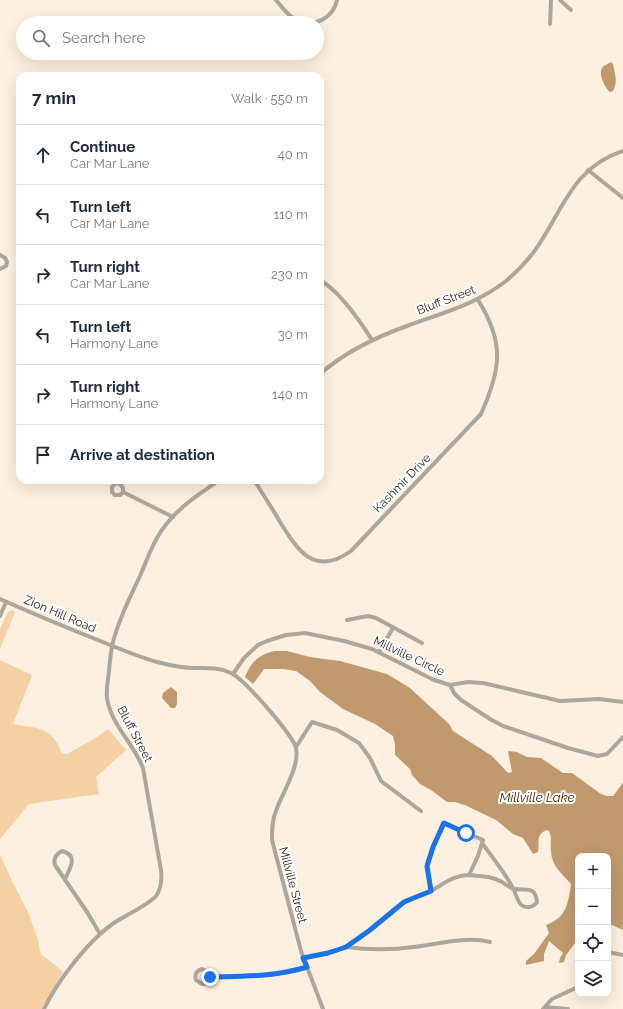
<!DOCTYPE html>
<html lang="en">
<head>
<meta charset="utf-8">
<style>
	:root { --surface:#fff; --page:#f6f6f7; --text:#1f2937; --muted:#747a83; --line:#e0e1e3 }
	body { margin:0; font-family:Raleway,sans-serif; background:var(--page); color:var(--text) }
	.controls { position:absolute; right:12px; bottom:12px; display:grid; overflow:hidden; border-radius:8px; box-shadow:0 4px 16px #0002 }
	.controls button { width:36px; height:36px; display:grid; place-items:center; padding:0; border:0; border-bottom:1px solid var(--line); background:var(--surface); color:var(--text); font:20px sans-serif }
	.stop { position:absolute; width:12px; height:12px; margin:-9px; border:3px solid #1a73e8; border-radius:50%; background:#fff }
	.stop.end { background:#1a73e8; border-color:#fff; box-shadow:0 1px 4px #0008 }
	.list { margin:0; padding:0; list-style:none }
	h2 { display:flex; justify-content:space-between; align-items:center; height:52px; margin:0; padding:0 16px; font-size:17px }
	h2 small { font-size:13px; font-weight:400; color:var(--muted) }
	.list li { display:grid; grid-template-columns:26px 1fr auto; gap:12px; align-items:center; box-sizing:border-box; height:60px; padding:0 16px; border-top:1px solid var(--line) }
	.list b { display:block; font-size:15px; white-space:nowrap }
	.list p { margin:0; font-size:13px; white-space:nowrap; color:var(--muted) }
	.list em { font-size:13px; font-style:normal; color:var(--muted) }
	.icon { flex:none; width:22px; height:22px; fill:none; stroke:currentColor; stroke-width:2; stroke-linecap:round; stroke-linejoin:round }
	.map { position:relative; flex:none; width:623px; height:1009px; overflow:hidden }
	.search { position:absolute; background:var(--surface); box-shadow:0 4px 16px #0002; left:16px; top:16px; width:308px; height:44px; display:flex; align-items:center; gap:10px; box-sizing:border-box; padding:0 14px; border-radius:22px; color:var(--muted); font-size:15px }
	.panel { position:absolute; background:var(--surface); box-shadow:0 4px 16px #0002; left:16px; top:72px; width:308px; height:412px; border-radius:12px }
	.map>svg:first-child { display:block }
</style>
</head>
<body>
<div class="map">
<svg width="623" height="1009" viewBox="0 0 623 1009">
	<rect width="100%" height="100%" fill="#fef0e0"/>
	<g fill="#f6d0a5">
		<polygon points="12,610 15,612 0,649 0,629 8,612"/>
		<path d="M0,660L32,675L13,724C39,729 52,726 62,754H67L97,737L108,729L126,750L96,777L99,794L29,804L0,839Z"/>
		<polygon points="0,854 11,879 28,912 37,937 41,954 63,972 42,1009 0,1009"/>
	</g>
	<g fill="#c09a6e">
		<path d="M611,62L613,64C615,74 618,82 613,91L610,92C605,88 598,74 602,68C604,65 608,64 611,62Z"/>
		<path d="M275,651H287L310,657L340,661L387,674L410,688L449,724L453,731L492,756L508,773L512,772L508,751L517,752L527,757L541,758L563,773H572L601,794L607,796H613L623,783V930L612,925L608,920V856H578V939L566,955L564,962L559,963L560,958L563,953L549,941L544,954V961L526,965V961L534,954L549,933L546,925C567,917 568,904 571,884C562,874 551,865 551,851C550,844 552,838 549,831L546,830C535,836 540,842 538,852L533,854L523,838L513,834L496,820L467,806L455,802H447L431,790L420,784L412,775L410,769L395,755V745L393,736L375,724L343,709L320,692L310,681L296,671L283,669H264L253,684L245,677C251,662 259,654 275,651Z"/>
		<polygon points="171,687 177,692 177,704 175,708 171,708 162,698 163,693"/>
	</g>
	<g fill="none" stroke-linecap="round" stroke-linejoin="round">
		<g stroke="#ada69d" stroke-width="4">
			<path d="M276,0C285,11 292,21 307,23"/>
			<polyline points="560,0 571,10"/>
			<path d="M313,23C326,20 334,13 337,0"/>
			<polyline points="550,24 551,0"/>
			<polyline points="588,170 623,198"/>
			<polyline points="0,255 5,258 7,262 6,266 0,269"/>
			<path d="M320,280C339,291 360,321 372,340"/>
			<path d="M320,374C345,352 376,337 407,326C442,313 475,305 506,281C519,270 531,257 540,243C565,204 575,167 623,151"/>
			<path d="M254,480C263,494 272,508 280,522C298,551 315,577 351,551L481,414C501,369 505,343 478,300"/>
			<polyline points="123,492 120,495 115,495 112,492 112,487 116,483 120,484 123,488 123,492 173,517"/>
			<path d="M0,599C32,613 65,627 98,640C117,648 136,656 157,662C169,665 181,668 193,668C206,668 219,667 231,673C245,680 292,734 296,748C300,767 282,793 276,811C272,820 272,830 272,840L301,951L323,1009"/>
			<polyline points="0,616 6,602"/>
			<polyline points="347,620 368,616 376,618 422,643"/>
			<polyline points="379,652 393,628"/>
			<polyline points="233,674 244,658 258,645 267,641 286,635 305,633 344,641 372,649 434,680 450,685 468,682 483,683 560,701 599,699 623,702"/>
			<polyline points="450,685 454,693 461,700 490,719 503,726 568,748 598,756 607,754 623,737"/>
			<polyline points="296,747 312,722 337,730 359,743 370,758 381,781 421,811"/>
			<polyline points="469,875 478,856 482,843"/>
			<path d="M65,879C70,868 79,855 62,851C56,854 53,858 55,865L87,912L100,934"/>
			<path d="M346,947C369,950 391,950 414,947C438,944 466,936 490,942"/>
			<polyline points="608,952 623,955"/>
			<path d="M303,958C317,956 332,953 345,947C366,937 383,917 403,903C412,897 423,895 433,890C445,883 454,875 469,875C480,876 492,876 502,882C506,884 510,889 515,889C526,891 535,885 537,902C534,906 529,909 523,906C518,904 516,895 514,890C506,874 493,858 482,843L483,840L457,829L443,823L433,847L427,866L431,891"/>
			<path d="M210,977L206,983L202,984L196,980C194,975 197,970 202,969L209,972L210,977L271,975L307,967"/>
			<polyline points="545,1007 568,1009"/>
			<path d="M44,1009C58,980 90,938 117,921C128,914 148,905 156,896C162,888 162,879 161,870L143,768C134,744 111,725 107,698C106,689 108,680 109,671C110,659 111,646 115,635C121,615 131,595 140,576C148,557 155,537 168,522C182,505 202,492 220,480"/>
			<polyline points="543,1009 552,999 578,987"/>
		</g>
	</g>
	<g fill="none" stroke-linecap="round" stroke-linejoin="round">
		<path stroke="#1a73e8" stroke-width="5" d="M210,977C243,976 275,977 307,967L303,958L328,953L346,947L370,930L404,902L431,891L427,866L433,847L444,823L466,833"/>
	</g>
	<g text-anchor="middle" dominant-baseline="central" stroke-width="4" stroke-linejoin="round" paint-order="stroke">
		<g font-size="12" fill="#2f2821" stroke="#fff">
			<text transform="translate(446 300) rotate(-21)">Bluff Street</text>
			<text transform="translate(402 483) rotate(-46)">Kashmir Drive</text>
			<text transform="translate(60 614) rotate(23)">Zion Hill Road</text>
			<text transform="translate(409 656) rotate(25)">Millville Circle</text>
			<text transform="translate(135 734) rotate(62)">Bluff Street</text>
			<text transform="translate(293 885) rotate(75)">Millville Street</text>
		</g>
		<g font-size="13" font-style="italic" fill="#412702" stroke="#fff">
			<text x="537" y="797">Millville Lake</text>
		</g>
	</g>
</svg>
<div class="controls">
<button>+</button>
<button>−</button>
<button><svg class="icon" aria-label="locate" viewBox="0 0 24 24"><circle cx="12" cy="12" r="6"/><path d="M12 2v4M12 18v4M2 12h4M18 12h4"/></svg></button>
<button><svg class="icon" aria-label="layers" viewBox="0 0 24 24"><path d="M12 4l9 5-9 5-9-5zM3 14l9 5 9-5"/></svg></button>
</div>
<div class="stop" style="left:466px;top:833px"></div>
<div class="stop end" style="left:210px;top:977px"></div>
<div class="search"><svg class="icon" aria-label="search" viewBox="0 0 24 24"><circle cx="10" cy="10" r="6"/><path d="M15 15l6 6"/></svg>Search here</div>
<section class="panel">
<h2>7 min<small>Walk · 550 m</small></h2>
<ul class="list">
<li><svg class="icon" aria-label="ahead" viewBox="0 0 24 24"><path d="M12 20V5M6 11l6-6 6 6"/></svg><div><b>Continue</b><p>Car Mar Lane</p></div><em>40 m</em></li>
<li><svg class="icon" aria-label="left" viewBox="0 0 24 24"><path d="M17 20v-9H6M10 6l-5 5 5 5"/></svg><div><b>Turn left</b><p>Car Mar Lane</p></div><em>110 m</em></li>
<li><svg class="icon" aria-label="right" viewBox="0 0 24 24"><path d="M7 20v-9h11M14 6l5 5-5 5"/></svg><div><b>Turn right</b><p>Car Mar Lane</p></div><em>230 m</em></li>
<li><svg class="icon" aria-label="left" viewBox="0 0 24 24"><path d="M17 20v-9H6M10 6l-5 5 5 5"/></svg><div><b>Turn left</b><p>Harmony Lane</p></div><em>30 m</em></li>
<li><svg class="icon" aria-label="right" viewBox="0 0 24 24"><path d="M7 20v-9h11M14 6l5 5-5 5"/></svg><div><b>Turn right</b><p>Harmony Lane</p></div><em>140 m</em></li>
<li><svg class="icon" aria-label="arrive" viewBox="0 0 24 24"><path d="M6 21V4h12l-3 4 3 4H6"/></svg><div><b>Arrive at destination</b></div></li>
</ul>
</section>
</div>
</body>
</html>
